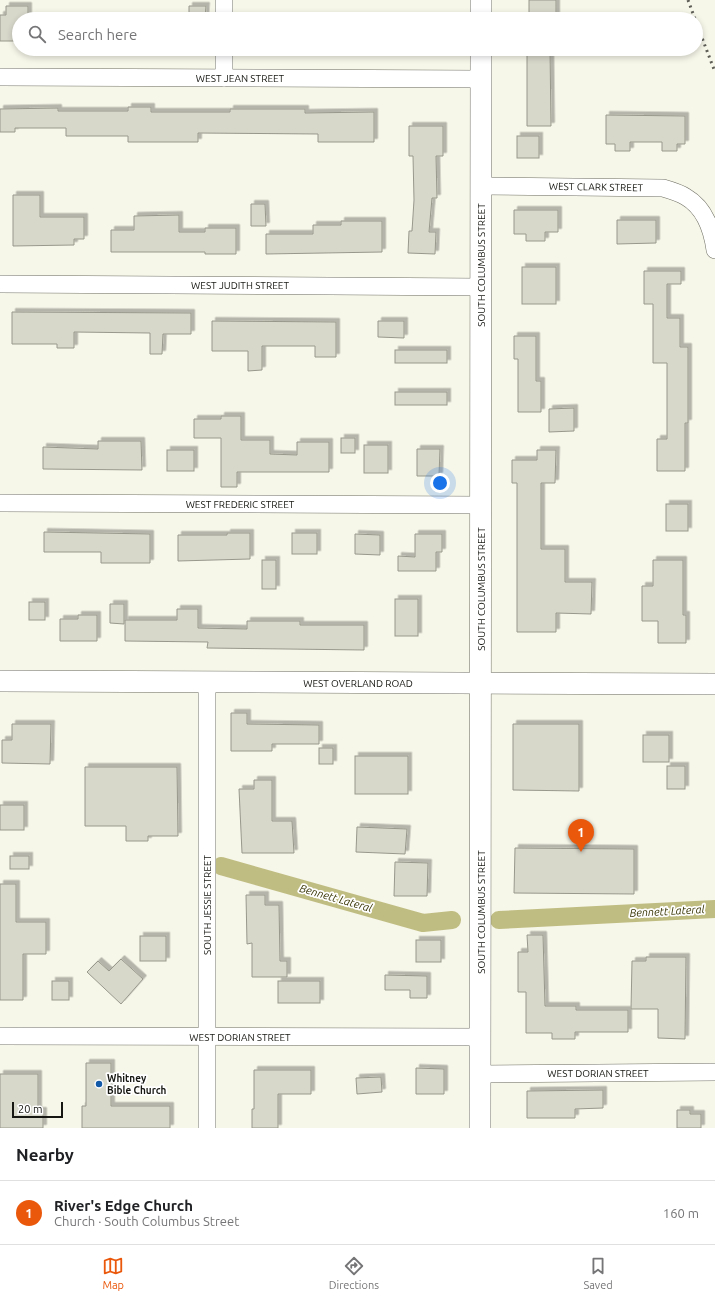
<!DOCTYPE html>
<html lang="en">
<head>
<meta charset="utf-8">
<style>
	:root { --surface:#fff; --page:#f6f6f6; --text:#202124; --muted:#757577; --line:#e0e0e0; --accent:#ea580c }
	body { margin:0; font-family:Ubuntu,sans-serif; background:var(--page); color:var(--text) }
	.scale { position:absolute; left:12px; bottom:10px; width:51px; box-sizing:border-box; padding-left:4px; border:2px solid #161612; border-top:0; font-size:11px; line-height:14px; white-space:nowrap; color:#161612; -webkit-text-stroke:3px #fff; paint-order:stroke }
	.you { position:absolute; left:440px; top:483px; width:14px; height:14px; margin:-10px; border:3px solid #fff; border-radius:50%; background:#1a73e8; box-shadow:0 0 0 6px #1a73e833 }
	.badge { display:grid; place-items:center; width:26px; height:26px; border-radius:50%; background:var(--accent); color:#fff; font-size:13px; font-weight:700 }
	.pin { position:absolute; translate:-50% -33px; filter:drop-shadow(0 1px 2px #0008) }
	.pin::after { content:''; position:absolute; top:21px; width:14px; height:12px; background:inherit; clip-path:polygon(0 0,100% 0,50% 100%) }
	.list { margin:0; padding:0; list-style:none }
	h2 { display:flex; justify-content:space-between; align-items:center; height:52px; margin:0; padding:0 16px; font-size:17px }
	h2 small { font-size:13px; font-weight:400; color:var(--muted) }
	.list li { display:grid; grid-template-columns:26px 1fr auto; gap:12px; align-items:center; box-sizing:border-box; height:64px; padding:0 16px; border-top:1px solid var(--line) }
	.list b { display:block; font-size:15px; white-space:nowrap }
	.list p { margin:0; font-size:13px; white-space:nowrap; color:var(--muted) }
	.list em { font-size:13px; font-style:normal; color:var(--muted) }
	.icon { flex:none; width:22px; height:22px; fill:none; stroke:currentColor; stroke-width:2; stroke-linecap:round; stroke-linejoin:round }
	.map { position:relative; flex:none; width:715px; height:1128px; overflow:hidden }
	.search { position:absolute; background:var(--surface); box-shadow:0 2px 6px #0003; left:12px; right:12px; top:12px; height:44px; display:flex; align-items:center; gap:10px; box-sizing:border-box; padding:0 14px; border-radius:22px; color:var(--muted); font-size:15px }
	.sheet { height:116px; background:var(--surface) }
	nav { display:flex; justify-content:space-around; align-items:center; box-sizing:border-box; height:56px; border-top:1px solid var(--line); background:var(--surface); font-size:11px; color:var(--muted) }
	nav a { display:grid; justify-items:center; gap:2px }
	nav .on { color:var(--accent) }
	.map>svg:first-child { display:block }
</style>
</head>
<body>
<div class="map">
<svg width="715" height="1128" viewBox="0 0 715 1128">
	<defs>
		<filter id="shadow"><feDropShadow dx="3.5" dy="-3.5" stdDeviation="0" flood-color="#0004"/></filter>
	</defs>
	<rect width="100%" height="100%" fill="#f6f6e9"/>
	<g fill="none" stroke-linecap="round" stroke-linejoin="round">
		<g stroke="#c0bd82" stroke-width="18">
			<polyline points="221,866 423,923 452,920"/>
			<polyline points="499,920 715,909"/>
		</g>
	</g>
	<g fill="#d7d7ca" stroke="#98988c" filter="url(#shadow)">
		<rect x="529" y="0" width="27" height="19"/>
		<polygon points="6,6 28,6 28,19 19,19 19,41 0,41 0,15 6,15"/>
		<polygon points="189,6 206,6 205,19 189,19"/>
		<polygon points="527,49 550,49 551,126 527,126"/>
		<polygon points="128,107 151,107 151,112 230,112 230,109 305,109 305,113 374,112 374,142 318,142 318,134 198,133 198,142 128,142 128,136 66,136 66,128 15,128 15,132 0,132 0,109 58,108 58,111 128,111"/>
		<polygon points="606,115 685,116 685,144 677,144 677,151 662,151 662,142 630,142 630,151 615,151 615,144 606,144"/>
		<polygon points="409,126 443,126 443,156 436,156 437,198 432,198 429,232 436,232 435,254 408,253 409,231 412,231 414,200 413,156 409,156"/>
		<rect x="517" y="136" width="22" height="22"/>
		<polygon points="13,195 40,195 40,217 84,217 84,239 74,239 74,245 13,246"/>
		<polygon points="251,204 265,204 266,226 251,226"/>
		<polygon points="514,210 558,210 558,232 545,232 545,241 526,241 526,234 514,234"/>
		<polygon points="179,215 179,232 205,232 205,228 236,228 236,254 205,254 205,252 111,252 111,230 134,230 134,216"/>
		<polygon points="617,220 656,220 656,243 617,244"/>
		<polygon points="341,221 382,221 382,252 266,254 266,234 313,234 313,225 341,225"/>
		<rect x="522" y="267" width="34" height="37"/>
		<polygon points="644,271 681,271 681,284 667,284 667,318 680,318 680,347 688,347 688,423 685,423 685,471 657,471 657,439 667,439 667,363 653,363 653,304 644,304"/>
		<polygon points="12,312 191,313 191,334 163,334 162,354 150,354 150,333 74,332 74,348 57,348 57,344 12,344"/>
		<polygon points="212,321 336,322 336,357 315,357 315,346 262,346 262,370 248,371 248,351 212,351"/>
		<polygon points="378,321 404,321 404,338 378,337"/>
		<polygon points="514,336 536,336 536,381 541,381 541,412 518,412 518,359 514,359"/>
		<rect x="395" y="350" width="52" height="13"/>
		<rect x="395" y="392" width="52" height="13"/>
		<polygon points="574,408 574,431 549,432 549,409"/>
		<polygon points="221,416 241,416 241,440 270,440 270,454 297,455 297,442 329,442 329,472 237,472 237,487 221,487 221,438 194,438 194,419 221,419"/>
		<rect x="341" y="438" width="14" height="15"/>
		<polygon points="98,441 141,441 142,470 43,469 43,447 98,449"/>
		<rect x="364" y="445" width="24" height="28"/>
		<polygon points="417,449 440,449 439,476 417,476"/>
		<rect x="167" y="450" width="27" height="21"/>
		<polygon points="537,450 556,450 555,483 541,483 541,549 565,549 565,582 592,582 591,614 556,613 556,632 517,632 517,483 512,483 512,460 537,460"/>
		<rect x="666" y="504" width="22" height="27"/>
		<polygon points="44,532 150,534 150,563 101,563 101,552 44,552"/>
		<polygon points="227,533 250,533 250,559 178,561 178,535 227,535"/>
		<rect x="292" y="533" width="25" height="21"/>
		<polygon points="355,534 380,535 380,555 355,554"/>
		<polygon points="415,534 442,534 442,552 436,552 436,571 398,571 398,556 415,557"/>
		<rect x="262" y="560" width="14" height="29"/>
		<polygon points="653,560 683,560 683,615 686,615 686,643 658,643 658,621 642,621 642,586 653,586"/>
		<rect x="395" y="599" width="23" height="37"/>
		<rect x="29" y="602" width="16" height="18"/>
		<polygon points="110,604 124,604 124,624 110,623"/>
		<polygon points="177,609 198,609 198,628 247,629 247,621 300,621 300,625 364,625 364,650 207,648 208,642 125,641 125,620 177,620"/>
		<polygon points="78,615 97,615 97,641 60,641 60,619 78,619"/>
		<polygon points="231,713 247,713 247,724 319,725 319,744 272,744 272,751 231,751"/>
		<polygon points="12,724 51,724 50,764 2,763 2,740 12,740"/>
		<polygon points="513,724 579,724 579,791 513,790"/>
		<rect x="643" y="735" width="26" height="27"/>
		<rect x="319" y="748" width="14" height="16"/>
		<rect x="355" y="756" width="53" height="38"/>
		<rect x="667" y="766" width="18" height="23"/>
		<polygon points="85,767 177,767 178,836 148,836 148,841 126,841 126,826 85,826"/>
		<polygon points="254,780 272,780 272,821 292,821 294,853 242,853 239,789 254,789"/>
		<rect x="0" y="805" width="24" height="25"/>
		<polygon points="357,827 407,829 405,854 356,852"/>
		<polygon points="515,848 634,849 634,894 514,893"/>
		<rect x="10" y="856" width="19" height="13"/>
		<polygon points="395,862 428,863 427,896 394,896"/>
		<polygon points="0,884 16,884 16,922 46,922 46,954 23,954 23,1000 0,1000"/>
		<polygon points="246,895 265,895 265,905 279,905 280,961 287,961 287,977 252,977 252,943 247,944"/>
		<polygon points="527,935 543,935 545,1006 576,1006 576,1010 628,1010 628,1032 575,1032 575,1039 552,1039 552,1033 526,1033 526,992 518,992 518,952 528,952"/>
		<rect x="140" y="936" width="26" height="25"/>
		<rect x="416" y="940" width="25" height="22"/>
		<polygon points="646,957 686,957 685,1039 658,1038 658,1009 631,1009 632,961 646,961"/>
		<polygon points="121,959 143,979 121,1004 87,972 98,961 109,971"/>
		<polygon points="385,975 427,976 427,998 410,998 410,990 385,990"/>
		<rect x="52" y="981" width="17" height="19"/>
		<rect x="278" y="981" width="42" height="22"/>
		<polygon points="86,1063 111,1063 111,1106 170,1106 170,1128 82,1128 82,1106 86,1106"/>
		<polygon points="416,1068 444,1069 444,1094 416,1094"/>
		<polygon points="254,1070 311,1070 311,1094 278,1094 278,1128 252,1128 252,1109 254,1109"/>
		<polygon points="0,1074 38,1074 38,1111 43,1111 43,1128 0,1128"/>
		<polygon points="381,1077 382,1092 357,1094 356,1078"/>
		<polygon points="603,1090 603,1108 575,1109 575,1118 527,1118 527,1091"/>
		<polygon points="677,1110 690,1110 690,1114 701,1114 701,1128 677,1128"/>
	</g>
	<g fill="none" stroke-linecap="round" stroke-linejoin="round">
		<defs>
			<g id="minor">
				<polyline points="224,19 224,0"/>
				<polyline points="0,77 481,79"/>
				<polyline points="224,78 224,49"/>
				<path d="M481,186L663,188C670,190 680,193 686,197C705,208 712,229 715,250"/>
				<polyline points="0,284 481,287"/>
				<polyline points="0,503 481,505"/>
				<polyline points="207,682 207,1128"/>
				<polyline points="0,1036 480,1037"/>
				<polyline points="480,1074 715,1072"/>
			</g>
			<g id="tertiary">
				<polyline points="481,19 481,0"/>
				<polyline points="0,681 715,684"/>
				<polyline points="480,1128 481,49"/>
			</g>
		</defs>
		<use href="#minor" stroke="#6f6e63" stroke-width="18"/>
		<use href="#tertiary" stroke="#6f6e63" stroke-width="22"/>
		<use href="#minor" stroke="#fff" stroke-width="17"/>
		<use href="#tertiary" stroke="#fff" stroke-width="21"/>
		<g stroke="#5d5d56" stroke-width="3" stroke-dasharray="2 4" stroke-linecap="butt">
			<polyline points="688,0 695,19"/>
			<polyline points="696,22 715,72"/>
		</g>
	</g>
	<circle fill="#1259a8" stroke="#fff" stroke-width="1.5" cx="99" cy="1084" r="4"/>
	<g text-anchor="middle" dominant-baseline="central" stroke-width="3.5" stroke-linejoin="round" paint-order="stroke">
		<g font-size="10" fill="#161612" stroke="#fff">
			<text x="240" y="78">WEST JEAN STREET</text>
			<text transform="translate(596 187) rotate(1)">WEST CLARK STREET</text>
			<text transform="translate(481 265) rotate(-90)">SOUTH COLUMBUS STREET</text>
			<text x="240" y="285">WEST JUDITH STREET</text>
			<text x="240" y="504">WEST FREDERIC STREET</text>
			<text transform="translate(481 589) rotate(-90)">SOUTH COLUMBUS STREET</text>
			<text x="358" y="683">WEST OVERLAND ROAD</text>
			<text transform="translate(207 905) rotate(-90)">SOUTH JESSIE STREET</text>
			<text transform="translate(481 912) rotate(-90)">SOUTH COLUMBUS STREET</text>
			<text x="240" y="1037">WEST DORIAN STREET</text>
			<text x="598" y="1073">WEST DORIAN STREET</text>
		</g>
		<g font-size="10" font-weight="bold" fill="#161612" stroke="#fff" text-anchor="start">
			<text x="107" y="1078">Whitney<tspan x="107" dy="12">Bible Church</tspan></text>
		</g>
		<g font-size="11" font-style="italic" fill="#373403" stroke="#fff">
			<text transform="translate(336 898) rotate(16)">Bennett Lateral</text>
			<text transform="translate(667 911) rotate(-3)">Bennett Lateral</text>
		</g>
	</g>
</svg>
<div class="scale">20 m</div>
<div class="you"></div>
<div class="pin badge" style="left:581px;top:852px">1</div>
<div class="search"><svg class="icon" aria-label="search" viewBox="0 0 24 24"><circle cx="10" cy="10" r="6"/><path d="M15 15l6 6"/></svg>Search here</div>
</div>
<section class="sheet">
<h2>Nearby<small></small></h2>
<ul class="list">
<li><span class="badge">1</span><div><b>River's Edge Church</b><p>Church · South Columbus Street</p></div><em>160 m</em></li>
</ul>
</section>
<nav>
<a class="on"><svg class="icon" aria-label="map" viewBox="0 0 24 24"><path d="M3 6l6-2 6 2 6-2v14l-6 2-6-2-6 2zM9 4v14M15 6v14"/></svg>Map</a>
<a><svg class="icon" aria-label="directions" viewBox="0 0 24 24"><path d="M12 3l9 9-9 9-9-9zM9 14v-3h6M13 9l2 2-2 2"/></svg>Directions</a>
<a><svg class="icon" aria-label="saved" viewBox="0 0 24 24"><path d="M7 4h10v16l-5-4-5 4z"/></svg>Saved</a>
</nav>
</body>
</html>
